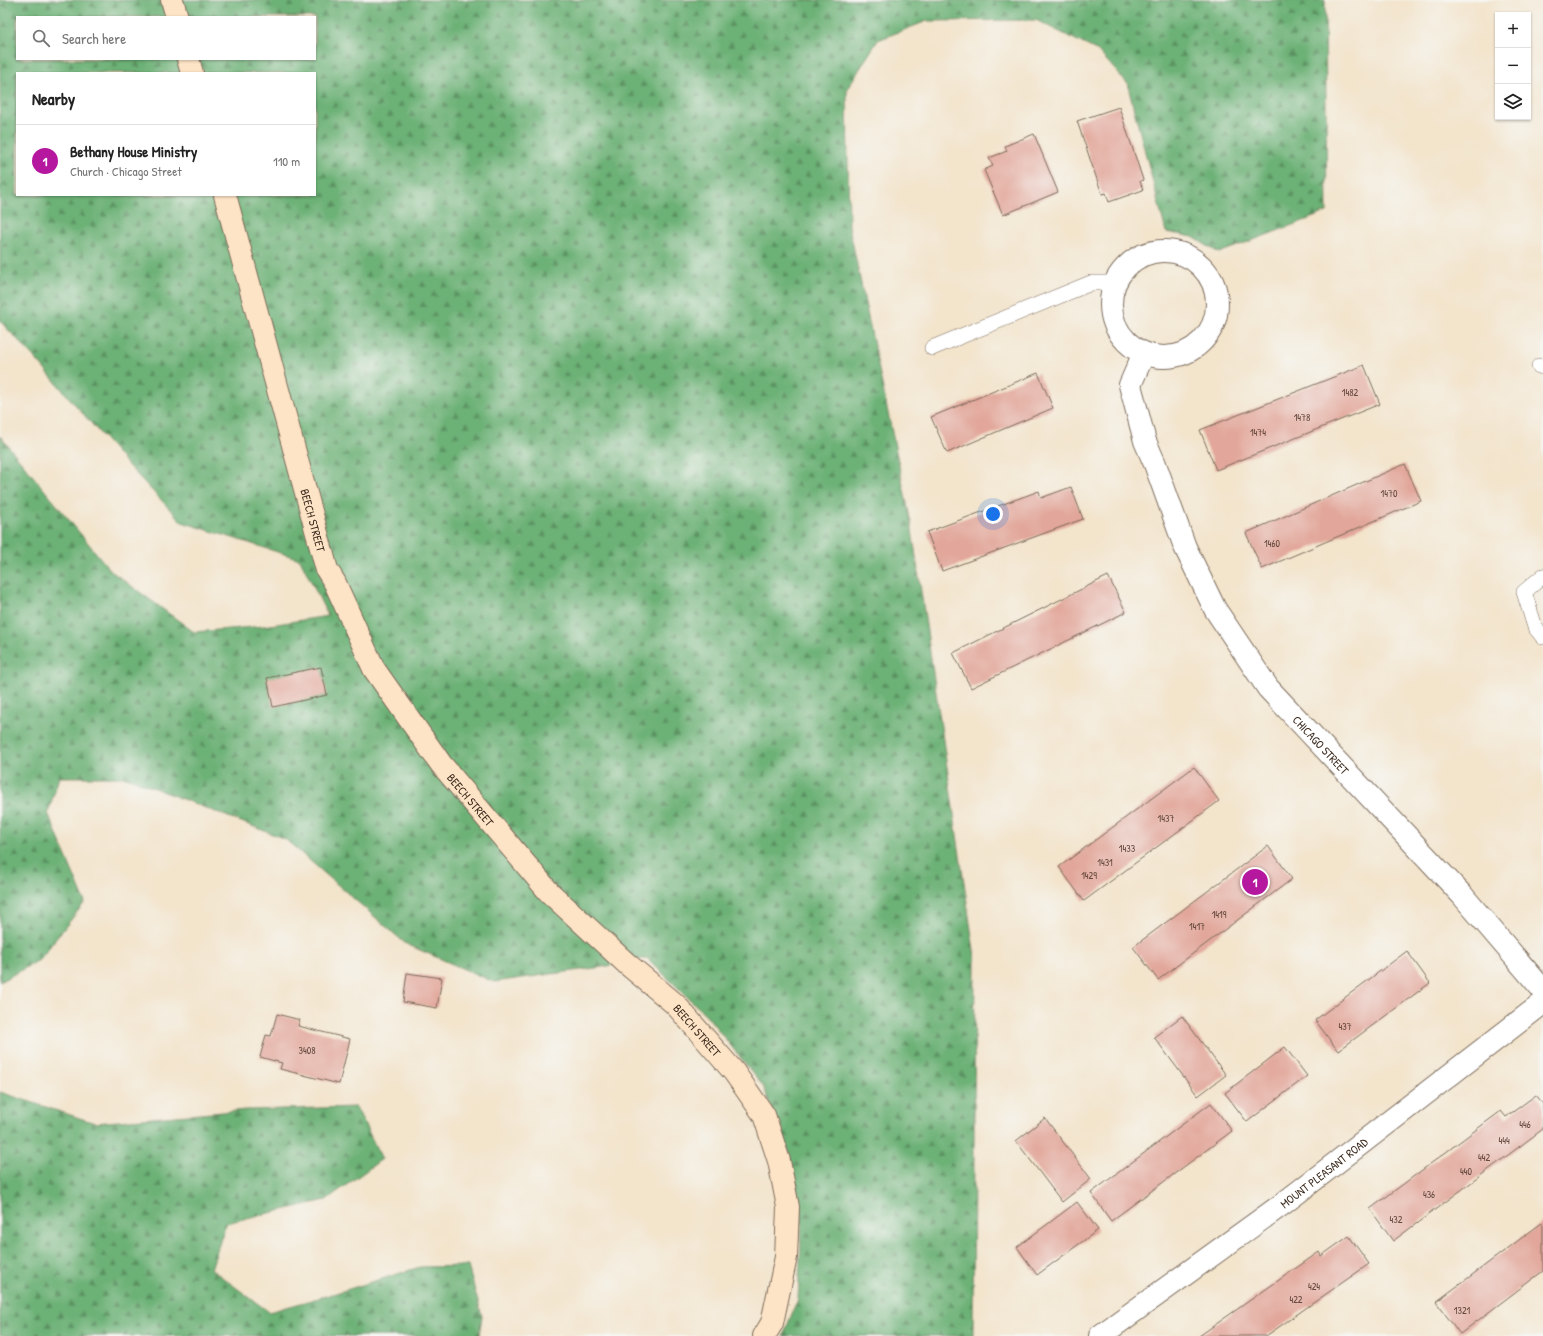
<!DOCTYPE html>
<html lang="en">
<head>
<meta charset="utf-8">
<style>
	:root { --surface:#fff; --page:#f6f6f6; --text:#222; --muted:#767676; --line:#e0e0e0; --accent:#b5179e }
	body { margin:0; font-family:"Patrick Hand",sans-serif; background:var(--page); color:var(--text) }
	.controls { position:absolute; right:12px; top:12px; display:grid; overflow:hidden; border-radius:0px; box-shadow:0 1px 3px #0004 }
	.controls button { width:36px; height:36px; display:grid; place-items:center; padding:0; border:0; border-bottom:1px solid var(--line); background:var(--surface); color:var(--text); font:20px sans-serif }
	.you { position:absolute; left:993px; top:514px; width:14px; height:14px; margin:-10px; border:3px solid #fff; border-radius:50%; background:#1a73e8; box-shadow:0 0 0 6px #1a73e833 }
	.badge { display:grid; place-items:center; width:26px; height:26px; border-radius:50%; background:var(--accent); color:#fff; font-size:13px; font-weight:700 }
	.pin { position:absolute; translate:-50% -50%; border:2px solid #fff; box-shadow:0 1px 4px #0006 }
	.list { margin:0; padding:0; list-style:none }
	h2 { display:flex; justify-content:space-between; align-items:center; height:52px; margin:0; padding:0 16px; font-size:17px }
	h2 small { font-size:13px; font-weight:400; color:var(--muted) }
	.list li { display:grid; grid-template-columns:26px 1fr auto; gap:12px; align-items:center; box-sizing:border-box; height:72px; padding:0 16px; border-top:1px solid var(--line) }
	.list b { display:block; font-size:15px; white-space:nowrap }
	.list p { margin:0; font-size:13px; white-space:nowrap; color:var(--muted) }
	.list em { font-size:13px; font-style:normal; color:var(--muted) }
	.icon { flex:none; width:22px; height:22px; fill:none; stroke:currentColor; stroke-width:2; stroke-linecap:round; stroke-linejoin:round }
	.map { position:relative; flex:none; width:1543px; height:1336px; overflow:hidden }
	.search { position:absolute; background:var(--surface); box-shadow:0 1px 3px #0004; left:16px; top:16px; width:300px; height:44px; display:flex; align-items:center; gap:10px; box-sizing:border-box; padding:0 14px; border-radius:0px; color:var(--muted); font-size:15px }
	.panel { position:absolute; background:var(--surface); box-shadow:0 1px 3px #0004; left:16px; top:72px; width:300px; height:124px; border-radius:0px }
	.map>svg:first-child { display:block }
</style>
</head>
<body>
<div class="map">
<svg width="1543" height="1336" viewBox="0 0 1543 1336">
	<defs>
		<pattern id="forest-firs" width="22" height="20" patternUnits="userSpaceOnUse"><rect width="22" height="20" fill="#6cb176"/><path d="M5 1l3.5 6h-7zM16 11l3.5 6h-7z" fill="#5a9060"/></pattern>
	</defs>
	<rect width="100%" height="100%" fill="#f6f6f2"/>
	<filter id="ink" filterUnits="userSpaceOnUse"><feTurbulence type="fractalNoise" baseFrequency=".025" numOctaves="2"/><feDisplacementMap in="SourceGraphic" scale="8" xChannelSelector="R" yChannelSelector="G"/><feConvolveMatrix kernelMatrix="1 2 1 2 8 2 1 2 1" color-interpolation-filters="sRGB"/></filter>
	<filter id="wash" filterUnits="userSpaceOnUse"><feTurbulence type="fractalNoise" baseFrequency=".012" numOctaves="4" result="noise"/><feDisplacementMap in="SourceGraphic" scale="16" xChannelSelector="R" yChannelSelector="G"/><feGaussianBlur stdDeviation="0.9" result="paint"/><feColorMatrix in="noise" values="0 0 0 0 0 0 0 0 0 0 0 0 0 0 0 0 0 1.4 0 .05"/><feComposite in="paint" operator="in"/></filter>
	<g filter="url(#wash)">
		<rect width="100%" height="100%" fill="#f3e4cc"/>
		<g fill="url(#forest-firs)" stroke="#546e4a" fill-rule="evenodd">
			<path d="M0,0H1325L1327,212L1219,253L1193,237L1166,232L1127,83L1098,51L1036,20L927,21L878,40L847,89L849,226L911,523L975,957L973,1336H783L798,1299L802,1217L789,1152L763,1086L707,1016L647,958L602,967L494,982L406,944L285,839L126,777H59L48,813L85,902L39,960L0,982V436L111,571L194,632L264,626L328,616L300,559L182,522L123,460L34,357L0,321ZM17,17H315V59H17ZM17,73H315V195H17Z"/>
			<polygon points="0,1092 95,1123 246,1110 356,1107 382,1159 326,1200 226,1223 211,1269 269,1312 336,1293 420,1267 468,1266 482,1316 479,1336 0,1336"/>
		</g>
		<g id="blocks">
			<g fill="#e2a69a">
				<polygon points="1119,107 1143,180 1140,181 1143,190 1109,202 1106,193 1102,194 1077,121"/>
				<polygon points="1034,134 1058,192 1003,215 984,170 993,166 989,158 1007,151 1005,146"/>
				<polygon points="1364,365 1380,404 1216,470 1200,430"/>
				<polygon points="1038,373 1053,408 947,453 931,417"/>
				<polygon points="1405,464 1421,501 1262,569 1246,533"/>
				<polygon points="1071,487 1083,519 942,571 927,532 1039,491 1041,498"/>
				<polygon points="1108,576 1126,612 971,688 953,653"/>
				<polygon points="321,667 327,695 273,707 267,678"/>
				<polygon points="1194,767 1219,801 1084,901 1059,867"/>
				<polygon points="1268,846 1292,879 1158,980 1133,947"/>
				<polygon points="1407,951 1430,983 1338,1051 1315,1020"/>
				<polygon points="407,973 442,978 437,1008 403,1002"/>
				<polygon points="277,1014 300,1020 298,1026 350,1039 339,1084 280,1069 282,1063 260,1057 266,1035 271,1036"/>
				<polygon points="1182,1016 1226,1075 1198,1096 1154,1037"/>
				<polygon points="1285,1047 1307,1076 1247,1122 1225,1093"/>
				<polygon points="1536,1095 1543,1104 1543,1129 1393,1241 1370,1209 1501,1111 1506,1117"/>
				<polygon points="1211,1103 1232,1131 1111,1221 1091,1193"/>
				<polygon points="1045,1118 1091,1179 1062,1202 1016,1141"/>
				<polygon points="1077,1202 1098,1230 1037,1275 1017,1247"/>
				<polygon points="1543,1222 1543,1271 1460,1334 1436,1302"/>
				<polygon points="1349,1236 1369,1264 1266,1336 1199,1336 1319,1252 1321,1256"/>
			</g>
		</g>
	</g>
	<g filter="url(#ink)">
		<use href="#blocks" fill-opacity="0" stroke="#7b6b5b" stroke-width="1"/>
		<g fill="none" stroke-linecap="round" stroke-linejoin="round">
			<defs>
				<g id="lane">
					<polyline points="932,348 1091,283 1115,283"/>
					<polyline points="1539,366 1543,367"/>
					<polyline points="1543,576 1524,592 1535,627 1543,637"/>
				</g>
				<g id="street">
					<circle cx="1164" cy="304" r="53"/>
					<path id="s1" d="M1144,353L1130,385L1145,441L1155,464L1185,547L1215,609L1268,688L1462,895L1543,990"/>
					<path id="s2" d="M1100,1336L1284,1203L1543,1003"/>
				</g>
				<g id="secondary">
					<polyline points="172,0 177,17"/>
					<polyline points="188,59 192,73"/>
					<path id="s3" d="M225,195L327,570L335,583L374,669L441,764L549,892L626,963L675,1004L734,1072L764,1115L779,1161L788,1207L786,1257L772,1323L764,1336"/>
				</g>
			</defs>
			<use href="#lane" stroke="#7b6b5b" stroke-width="16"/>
			<use href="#street" stroke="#7b6b5b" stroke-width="24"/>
			<use href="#secondary" stroke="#7b6b5b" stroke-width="24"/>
			<use href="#lane" stroke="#fff" stroke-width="15"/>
			<use href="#street" stroke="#fff" stroke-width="22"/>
			<use href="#secondary" stroke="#fee4c6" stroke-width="22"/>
		</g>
	</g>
	<g text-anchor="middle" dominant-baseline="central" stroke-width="4" stroke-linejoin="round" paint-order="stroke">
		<g font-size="10" fill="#65493d">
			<text x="1350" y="392">1482</text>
			<text x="1302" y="417">1478</text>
			<text x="1258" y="432">1474</text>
			<text x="1389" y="493">1470</text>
			<text x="1272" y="543">1460</text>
			<text x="1166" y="818">1437</text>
			<text x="1127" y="848">1433</text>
			<text x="1105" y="862">1431</text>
			<text x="1089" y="875">1429</text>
			<text x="1219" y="914">1419</text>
			<text x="1197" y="926">1417</text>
			<text x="1345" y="1026">437</text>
			<text x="307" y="1050">3408</text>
			<text x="1525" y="1124">446</text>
			<text x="1504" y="1140">444</text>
			<text x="1484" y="1157">442</text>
			<text x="1466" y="1171">440</text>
			<text x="1429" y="1194">436</text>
			<text x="1396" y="1219">432</text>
			<text x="1314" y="1286">424</text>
			<text x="1296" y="1299">422</text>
			<text x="1462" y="1310">1321</text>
		</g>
		<g font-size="12" fill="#3b2a1e" stroke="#f6f6f2">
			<text stroke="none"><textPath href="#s3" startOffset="337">BEECH STREET</textPath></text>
			<text stroke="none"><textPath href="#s1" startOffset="448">CHICAGO STREET</textPath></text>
			<text stroke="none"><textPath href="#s3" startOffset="661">BEECH STREET</textPath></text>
			<text stroke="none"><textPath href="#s3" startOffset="985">BEECH STREET</textPath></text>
			<text stroke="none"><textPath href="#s2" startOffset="277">MOUNT PLEASANT ROAD</textPath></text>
		</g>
	</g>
</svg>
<div class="controls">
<button>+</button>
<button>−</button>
<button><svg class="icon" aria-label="layers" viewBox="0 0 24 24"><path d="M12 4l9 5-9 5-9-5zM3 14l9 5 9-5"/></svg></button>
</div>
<div class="you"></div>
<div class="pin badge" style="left:1255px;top:882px">1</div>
<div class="search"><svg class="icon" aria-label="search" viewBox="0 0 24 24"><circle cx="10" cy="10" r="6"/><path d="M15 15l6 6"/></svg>Search here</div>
<section class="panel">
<h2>Nearby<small></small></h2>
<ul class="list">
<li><span class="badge">1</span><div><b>Bethany House Ministry</b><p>Church · Chicago Street</p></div><em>110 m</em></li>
</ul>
</section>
</div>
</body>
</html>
